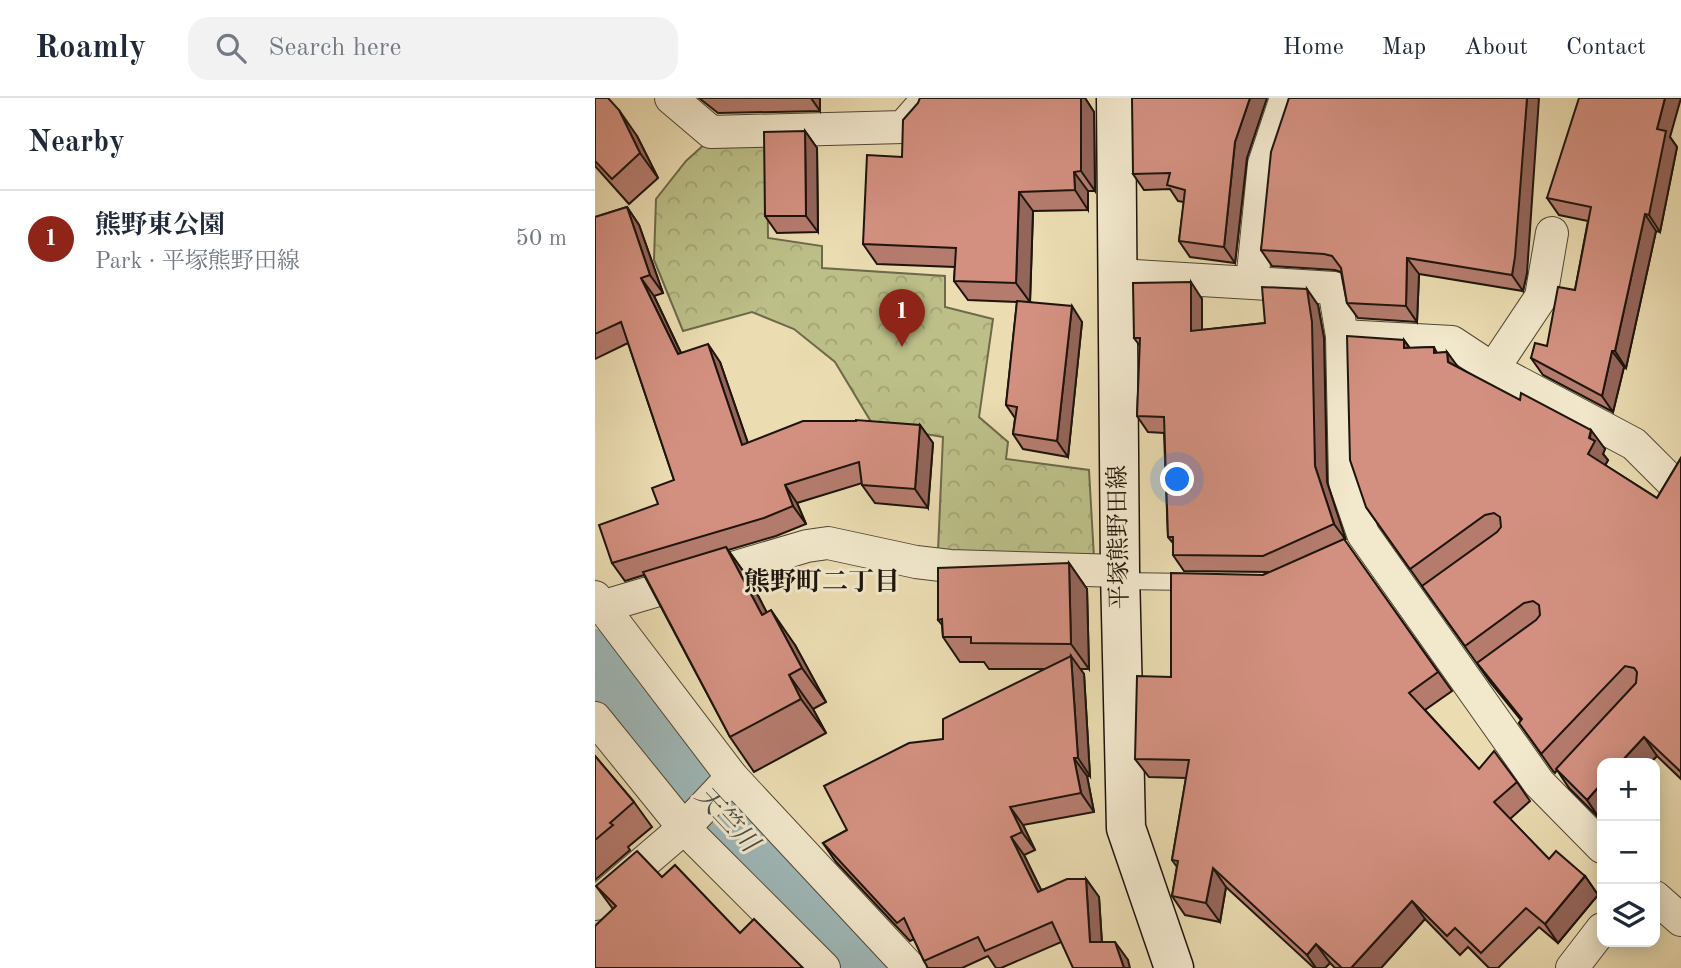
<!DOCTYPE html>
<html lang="en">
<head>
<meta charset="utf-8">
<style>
	:root { --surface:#fff; --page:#f2f2f3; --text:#1f2937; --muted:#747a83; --line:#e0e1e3; --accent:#8f2418 }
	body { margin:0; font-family:"Old Standard TT","Noto Serif JP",serif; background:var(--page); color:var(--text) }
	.controls { position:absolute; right:21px; bottom:21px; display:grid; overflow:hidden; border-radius:14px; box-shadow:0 4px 18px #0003 }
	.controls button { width:63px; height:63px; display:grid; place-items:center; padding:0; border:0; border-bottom:2px solid var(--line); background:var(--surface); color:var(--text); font:35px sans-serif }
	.you { position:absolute; left:583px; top:382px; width:24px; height:24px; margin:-18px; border:5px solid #fff; border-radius:50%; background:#1a73e8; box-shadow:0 0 0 10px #1a73e833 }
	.badge { display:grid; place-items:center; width:46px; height:46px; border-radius:50%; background:var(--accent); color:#fff; font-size:23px; font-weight:700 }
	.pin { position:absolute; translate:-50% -58px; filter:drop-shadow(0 2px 4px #0008) }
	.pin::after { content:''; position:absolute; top:37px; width:24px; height:21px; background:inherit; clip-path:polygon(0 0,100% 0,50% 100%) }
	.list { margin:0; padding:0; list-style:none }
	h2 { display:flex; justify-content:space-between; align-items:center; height:91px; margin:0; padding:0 28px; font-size:30px }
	h2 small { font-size:23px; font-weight:400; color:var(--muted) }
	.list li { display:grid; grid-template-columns:46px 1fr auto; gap:21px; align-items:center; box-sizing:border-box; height:98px; padding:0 28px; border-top:2px solid var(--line) }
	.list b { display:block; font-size:26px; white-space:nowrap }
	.list p { margin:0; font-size:23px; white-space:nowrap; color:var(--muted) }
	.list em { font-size:23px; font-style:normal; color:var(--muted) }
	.icon { flex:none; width:38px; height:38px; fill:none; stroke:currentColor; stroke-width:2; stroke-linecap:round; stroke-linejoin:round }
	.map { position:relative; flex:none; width:1086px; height:870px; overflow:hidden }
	header { display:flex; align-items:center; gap:42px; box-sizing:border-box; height:98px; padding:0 35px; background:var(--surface); border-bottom:2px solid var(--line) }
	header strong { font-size:33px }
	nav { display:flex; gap:38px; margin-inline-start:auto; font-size:24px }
	.search { width:490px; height:63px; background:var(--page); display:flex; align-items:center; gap:18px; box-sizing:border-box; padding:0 24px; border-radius:21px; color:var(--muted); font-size:26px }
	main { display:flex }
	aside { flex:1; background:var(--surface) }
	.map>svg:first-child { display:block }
</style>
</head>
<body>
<header>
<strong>Roamly</strong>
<div class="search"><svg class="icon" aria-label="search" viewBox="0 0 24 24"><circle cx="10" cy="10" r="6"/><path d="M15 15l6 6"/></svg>Search here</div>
<nav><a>Home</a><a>Map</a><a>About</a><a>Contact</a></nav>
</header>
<main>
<aside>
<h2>Nearby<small></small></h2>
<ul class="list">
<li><span class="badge">1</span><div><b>熊野東公園</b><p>Park · 平塚熊野田線</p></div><em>50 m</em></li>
</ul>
</aside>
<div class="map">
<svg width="1086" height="870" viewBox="0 0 1086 870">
	<defs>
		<pattern id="forest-crowns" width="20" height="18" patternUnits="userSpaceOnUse" patternTransform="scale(1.75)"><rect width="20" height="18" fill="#bcbf88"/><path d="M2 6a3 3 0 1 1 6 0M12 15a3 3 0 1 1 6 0" fill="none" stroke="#a1a374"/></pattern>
	</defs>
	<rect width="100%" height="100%" fill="#ebdcb1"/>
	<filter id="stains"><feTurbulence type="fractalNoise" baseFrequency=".00286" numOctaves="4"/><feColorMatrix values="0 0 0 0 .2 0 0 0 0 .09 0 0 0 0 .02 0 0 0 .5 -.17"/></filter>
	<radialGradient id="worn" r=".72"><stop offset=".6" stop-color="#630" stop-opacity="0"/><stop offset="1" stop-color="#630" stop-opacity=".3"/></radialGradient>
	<polygon fill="url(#forest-crowns)" stroke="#6c6a4a" stroke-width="2" points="112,44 172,47 173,140 227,148 227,170 350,178 350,209 398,221 384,319 413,344 411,361 494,372 499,460 343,453 348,339 278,327 240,264 199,231 157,214 88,233 59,162 61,101 91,63"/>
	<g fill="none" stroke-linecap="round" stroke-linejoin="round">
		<path stroke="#9fb8b8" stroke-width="72" d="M0,567C76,678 176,773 269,870"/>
		<defs>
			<polyline id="lane" points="525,483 598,484"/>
			<g id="street">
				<polyline points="76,0 116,34 308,29 323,12"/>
				<polyline points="523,177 739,190 747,238"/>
				<polyline points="657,184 669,66 691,0"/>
				<polyline points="898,271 946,199 957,135"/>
				<polyline points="0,499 137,679 315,870"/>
				<polyline points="6,509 212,448 233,445 321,464 355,468 525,473"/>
				<polyline points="0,620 89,730 229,870"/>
				<polyline points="1007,749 944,685 768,436 750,384 747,238 857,244 898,271 1039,346 1077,384"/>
				<polyline points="1060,799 1086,822"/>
				<polyline points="0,806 89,730 137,679"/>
				<polyline points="977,870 1007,831"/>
			</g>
			<polyline id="secondary" points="521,0 525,473 531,730 579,870"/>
		</defs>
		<use href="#lane" stroke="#504635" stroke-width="18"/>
		<use href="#street" stroke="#504635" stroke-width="34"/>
		<use href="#secondary" stroke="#1d140c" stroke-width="41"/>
		<use href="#lane" stroke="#f2e8cc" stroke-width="16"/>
		<use href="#street" stroke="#f2e8cc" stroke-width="32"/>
		<use href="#secondary" stroke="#f2e8cc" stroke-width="38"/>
	</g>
	<g fill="#b57c6e" stroke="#1d140c" stroke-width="2">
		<polygon points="0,0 42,38 63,80 34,106 0,68"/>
		<polygon points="104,0 225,0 225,13 123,15"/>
		<polygon points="325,0 490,0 499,14 500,93 493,93 493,112 438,113 435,204 487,224 473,359 428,351 418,336 420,320 411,307 422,204 373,202 359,183 360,169 282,166 268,146 307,59"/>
		<polygon points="694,0 932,175 928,193 824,176 822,224 763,220 752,205 746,174 740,172 677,168 666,152"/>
		<polygon points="210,33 222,50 223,134 182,135 170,118"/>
		<polygon points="1075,39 1082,49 1065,134 1061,133 1031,270 1029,269 1018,314 948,277 936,260 952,248 980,192 993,123 964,117 952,100"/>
		<polygon points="652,60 640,165 595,159 584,143 589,104 583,103 575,91 549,92 538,76"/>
		<polygon points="32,109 44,127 68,195 59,198 86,255 125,264 153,345 325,327 338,345 333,410 280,405 267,387 267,385 202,405 211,426 181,438 133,452 156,484 172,515 200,547 231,604 218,611 231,635 159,674 135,639 49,477 30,483 17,465 63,406 79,382 33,245 0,261 0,119"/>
		<polygon points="607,201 607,232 670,225 723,207 729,240 732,384 750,443 857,593 830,612 884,671 922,684 935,703 915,721 954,761 990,778 1003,797 963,845 944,829 903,870 894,870 873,849 865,857 830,821 786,870 740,870 735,865 730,870 719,870 631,789 625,824 590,817 577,798 582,769 577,762 591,680 554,679 540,661 576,579 668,477 673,474 589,473 578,457 578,445 573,439 569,335 553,334 542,318 545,248 539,240"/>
		<polygon points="809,242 815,250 839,249 842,255 852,254 863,270 1010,351 1008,356 1013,362 1010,367 1062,400 1086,360 1086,681 1062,658 1005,721 974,690 962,672 960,675 958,673 924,625 926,622 895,584 771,409"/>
		<polygon points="474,465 492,491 494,571 485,571 489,576 495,678 492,678 499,714 428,727 440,752 429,757 446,792 491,781 504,799 507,844 533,862 466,844 406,870 401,870 393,858 367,870 333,870 329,863 319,841 315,843 241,764 228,745 252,732 348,641 449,571 394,571 389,564 365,564 348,539 347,527 343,522"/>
		<polygon points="0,658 39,704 57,729 33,749 35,752 0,782"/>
		<polygon points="67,779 145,835 18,811 1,788"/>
	</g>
	<g fill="#94655a" stroke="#1d140c" stroke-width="2">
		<polygon points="216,0 225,0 225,13"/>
		<polygon points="486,0 490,0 499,14 500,93 486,73"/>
		<polygon points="655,0 672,0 652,60 640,165 629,149 640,44"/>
		<polygon points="932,0 944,0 932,175 928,193 917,177"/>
		<polygon points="1070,0 1086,0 1075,39 1082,49 1065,134 1054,117 1062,31"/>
		<polygon points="24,12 42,38 63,80 45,55"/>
		<polygon points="210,33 222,50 223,134 211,118"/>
		<polygon points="479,74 493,93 493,112 480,92"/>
		<polygon points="424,94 438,113 435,204 421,185"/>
		<polygon points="32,109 44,127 68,195 55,177"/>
		<polygon points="1050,116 1061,133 1031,270 1020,253"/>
		<polygon points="812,160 824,176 822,224 811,208"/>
		<polygon points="46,180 59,198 95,274 83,256"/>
		<polygon points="596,184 607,201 607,249 596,233"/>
		<polygon points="712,191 723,207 729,240 732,384 751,442 739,426 720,368"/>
		<polygon points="477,208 487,224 473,359 462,343"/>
		<polygon points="809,242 822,261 809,250"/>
		<polygon points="113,246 125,264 160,366 147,347"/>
		<polygon points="1017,253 1029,269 1018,314 1007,298"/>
		<polygon points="852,254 866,273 853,264"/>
		<polygon points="325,327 338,345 333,410 320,391"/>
		<polygon points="996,332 1010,351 1008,356 1013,362 1006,375 993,356"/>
		<polygon points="190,387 202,405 211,426 198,408"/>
		<polygon points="131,449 156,484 191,552 167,517"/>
		<polygon points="474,465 492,491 494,571 476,546"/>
		<polygon points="176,512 200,547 231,604 207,570"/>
		<polygon points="476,558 489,576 495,678 483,660"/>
		<polygon points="194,577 218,611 231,635 206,601"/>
		<polygon points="1049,639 1062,658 1055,665 1025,665"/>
		<polygon points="479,660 492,678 499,714 486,695"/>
		<polygon points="1007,685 1007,719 1005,721 992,702"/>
		<polygon points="415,709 428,727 440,752 427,734"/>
		<polygon points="416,739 429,757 456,812 443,794"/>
		<polygon points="618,770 631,789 625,824 611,805"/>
		<polygon points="990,778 1003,797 963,845 950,826"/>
		<polygon points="491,781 504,799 508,863 495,844"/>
		<polygon points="817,803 830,821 786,870 756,870"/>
		<polygon points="520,844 533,862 535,870 529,870"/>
		<polygon points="721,846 735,865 730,870 721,870 712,857"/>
	</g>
	<g fill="#d39080" stroke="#1d140c" stroke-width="2">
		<polygon points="0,0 13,0 24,12 45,55 17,81 0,63"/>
		<polygon points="325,0 486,0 486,73 479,74 480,92 424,94 421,185 359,183 361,150 268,146 272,57 307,59 308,22 323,5"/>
		<polygon points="537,0 655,0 640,44 629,149 584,143 590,92 572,87 575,75 538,76"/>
		<polygon points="694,0 932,0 920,159 917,177 812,160 811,208 752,205 746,170 737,158 729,156 666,152 676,54"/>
		<polygon points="984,0 1070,0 1062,31 1071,33 1054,117 1050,116 1020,253 1017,253 1007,298 936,260 940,245 952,248 963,189 980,192 996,109 952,100"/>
		<polygon points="210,33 211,118 170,118 169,34"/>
		<polygon points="32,109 55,177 46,180 83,256 113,246 147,347 208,323 261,323 261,322 325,327 320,391 267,387 264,364 190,387 198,408 169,420 17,465 4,427 63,406 57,390 79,382 26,224 0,236 0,119"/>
		<polygon points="596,184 596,233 670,225 667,189 712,191 717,224 720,368 739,426 668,458 578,457 578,439 573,439 569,319 542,318 545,240 539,240 538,185"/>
		<polygon points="422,203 477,208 462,343 418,336 422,309 411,307"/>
		<polygon points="752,238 809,242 809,250 839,249 839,255 852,254 853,264 925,302 926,295 996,332 994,340 1000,343 993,356 1062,400 1086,360 1086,674 1049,639 1025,665 1007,665 1007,685 992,702 961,671 1041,585 1042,574 1039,570 1030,568 946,656 945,654 924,625 927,621 882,565 941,522 945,517 944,507 938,503 929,505 870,548 827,488 902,434 906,429 905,419 899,415 890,417 815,471 771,409 755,362"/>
		<polygon points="749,441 843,574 814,595 884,671 899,653 922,684 899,704 954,761 961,753 990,778 950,826 931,810 886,855 860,830 852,838 817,803 756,870 747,870 721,846 712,857 618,770 611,805 577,798 583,763 577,762 594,662 540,661 542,578 576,579 576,475 668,477"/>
		<polygon points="131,449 167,517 176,512 207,570 194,577 206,601 135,639 48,474"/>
		<polygon points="474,465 476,546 376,545 376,539 348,539 347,521 343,522 343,470"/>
		<polygon points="476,558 483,660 479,660 486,695 415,709 427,734 416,739 443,794 472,781 491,781 495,844 520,844 529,870 478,870 457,824 390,853 383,839 329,863 309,820 302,825 228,745 252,732 229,688 314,645 348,641 348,621"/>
		<polygon points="0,658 39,704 15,725 18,727 0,742"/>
		<polygon points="42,753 67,779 80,767 145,835 159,821 208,870 0,870 0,828 21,808 1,788"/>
	</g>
	<g text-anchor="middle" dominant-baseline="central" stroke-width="6" stroke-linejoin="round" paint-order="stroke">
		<g font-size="24" fill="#1d140c" stroke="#f2e8cc">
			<text transform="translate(525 439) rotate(-91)">平塚熊野田線</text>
		</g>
		<g font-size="26" font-weight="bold" fill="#1d140c" stroke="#f2e8cc">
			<text x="227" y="485">熊野町二丁目</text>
		</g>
		<g font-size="26" font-style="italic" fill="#4a4d48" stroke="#f2e8cc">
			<text transform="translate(131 722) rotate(47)">天竺川</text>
		</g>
	</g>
	<rect width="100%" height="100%" filter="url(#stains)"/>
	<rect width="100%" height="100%" fill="url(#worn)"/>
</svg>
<div class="controls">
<button>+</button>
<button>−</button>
<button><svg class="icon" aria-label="layers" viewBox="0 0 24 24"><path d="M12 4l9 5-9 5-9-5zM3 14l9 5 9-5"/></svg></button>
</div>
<div class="you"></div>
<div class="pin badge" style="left:307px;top:249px">1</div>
</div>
</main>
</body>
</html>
